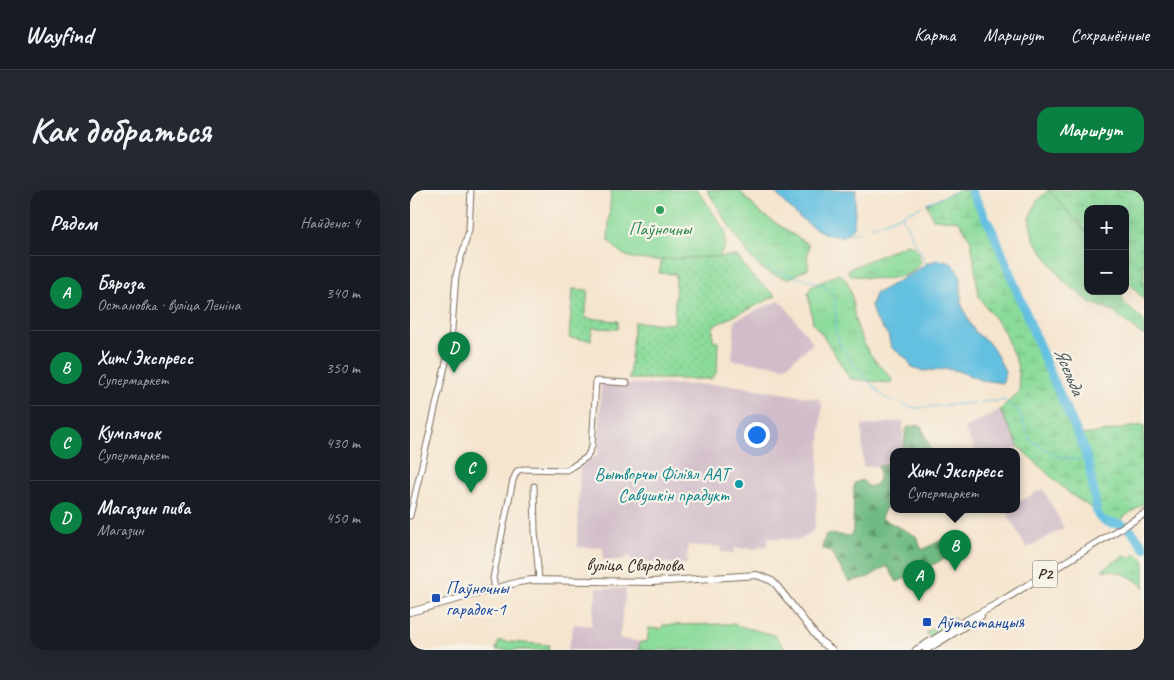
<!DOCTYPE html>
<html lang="ru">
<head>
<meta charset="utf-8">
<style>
	:root { --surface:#171b24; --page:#242831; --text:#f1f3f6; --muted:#9ea1a6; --line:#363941; --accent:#0b8043 }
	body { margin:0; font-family:Caveat,sans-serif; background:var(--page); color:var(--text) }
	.controls { position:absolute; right:15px; top:15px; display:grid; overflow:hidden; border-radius:10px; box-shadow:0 5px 20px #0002 }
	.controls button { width:45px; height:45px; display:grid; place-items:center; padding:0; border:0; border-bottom:1px solid var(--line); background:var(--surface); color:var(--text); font:25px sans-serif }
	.you { position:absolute; left:346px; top:244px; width:18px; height:18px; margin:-12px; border:4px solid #fff; border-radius:50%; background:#1a73e8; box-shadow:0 0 0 8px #1a73e833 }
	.badge { display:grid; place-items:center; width:32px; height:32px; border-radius:50%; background:var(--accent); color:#fff; font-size:16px; font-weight:700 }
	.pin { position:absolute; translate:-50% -41px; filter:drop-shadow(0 1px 2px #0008) }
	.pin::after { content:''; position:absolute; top:26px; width:18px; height:15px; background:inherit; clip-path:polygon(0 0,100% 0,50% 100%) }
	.popup { position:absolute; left:480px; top:258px; width:130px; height:65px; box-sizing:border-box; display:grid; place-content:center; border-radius:10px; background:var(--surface); filter:drop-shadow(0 1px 4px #0005); font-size:16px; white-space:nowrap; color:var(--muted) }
	.popup b { font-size:19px; color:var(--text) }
	.popup::after { content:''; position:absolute; left:50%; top:100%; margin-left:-10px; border:10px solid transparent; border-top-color:var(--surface) }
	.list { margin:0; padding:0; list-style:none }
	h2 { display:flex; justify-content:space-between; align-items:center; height:65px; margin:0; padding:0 20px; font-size:21px }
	h2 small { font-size:16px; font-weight:400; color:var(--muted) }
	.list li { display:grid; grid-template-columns:32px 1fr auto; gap:15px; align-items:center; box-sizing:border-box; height:75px; padding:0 20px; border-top:1px solid var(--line) }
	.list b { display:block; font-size:19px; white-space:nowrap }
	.list p { margin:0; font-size:16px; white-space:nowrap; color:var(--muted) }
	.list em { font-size:16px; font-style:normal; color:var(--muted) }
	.map { position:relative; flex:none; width:734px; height:460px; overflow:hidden; border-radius:15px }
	header { display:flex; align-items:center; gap:30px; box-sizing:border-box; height:70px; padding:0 25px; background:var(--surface); border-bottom:1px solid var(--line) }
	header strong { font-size:24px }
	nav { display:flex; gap:28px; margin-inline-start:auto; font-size:18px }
	.intro { display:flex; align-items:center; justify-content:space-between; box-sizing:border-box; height:120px; padding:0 30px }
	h1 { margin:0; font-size:35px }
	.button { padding:12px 22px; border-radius:15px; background:var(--accent); color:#fff; font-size:18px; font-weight:700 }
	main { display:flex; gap:30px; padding:0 30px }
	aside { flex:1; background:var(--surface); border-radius:15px; box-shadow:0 5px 20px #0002 }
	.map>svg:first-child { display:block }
</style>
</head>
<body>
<header>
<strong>Wayfind</strong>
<nav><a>Карта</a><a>Маршрут</a><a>Сохранённые</a></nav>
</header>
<div class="intro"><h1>Как добраться</h1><a class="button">Маршрут</a></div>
<main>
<aside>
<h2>Рядом<small>Найдено: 4</small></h2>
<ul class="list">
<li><span class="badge">A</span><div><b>Бяроза</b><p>Остановка · вуліца Леніна</p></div><em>340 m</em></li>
<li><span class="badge">B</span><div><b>Хит! Экспресс</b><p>Супермаркет</p></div><em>350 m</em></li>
<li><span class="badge">C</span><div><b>Кумпячок</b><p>Супермаркет</p></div><em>430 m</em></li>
<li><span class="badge">D</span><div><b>Магазин пива</b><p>Магазин</p></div><em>450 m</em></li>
</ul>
</aside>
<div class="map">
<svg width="734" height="460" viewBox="0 0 734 460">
	<defs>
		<pattern id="grass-tufts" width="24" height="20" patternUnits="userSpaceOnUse" patternTransform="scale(1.25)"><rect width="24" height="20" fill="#8bdb9b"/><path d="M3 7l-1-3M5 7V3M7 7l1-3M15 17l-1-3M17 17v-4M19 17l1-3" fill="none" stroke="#79bc85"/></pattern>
		<pattern id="forest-firs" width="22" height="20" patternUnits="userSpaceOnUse" patternTransform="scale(1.25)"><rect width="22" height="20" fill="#70bb83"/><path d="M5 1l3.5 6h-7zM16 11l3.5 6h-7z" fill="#5d986b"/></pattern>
		<pattern id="wetland-marsh" width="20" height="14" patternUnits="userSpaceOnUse" patternTransform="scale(1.25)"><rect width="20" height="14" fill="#8bdb9b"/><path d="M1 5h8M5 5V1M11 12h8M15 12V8" fill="none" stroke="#79bc85"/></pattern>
		<pattern id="garden-dots" width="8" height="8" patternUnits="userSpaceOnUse" patternTransform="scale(1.25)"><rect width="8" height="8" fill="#8bdb9b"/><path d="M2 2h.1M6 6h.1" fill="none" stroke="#79bc85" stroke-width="1.8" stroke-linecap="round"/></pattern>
	</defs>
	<rect width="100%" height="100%" fill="#f7f3e8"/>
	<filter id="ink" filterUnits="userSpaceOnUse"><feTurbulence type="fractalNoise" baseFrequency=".02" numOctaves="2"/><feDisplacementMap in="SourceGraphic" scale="10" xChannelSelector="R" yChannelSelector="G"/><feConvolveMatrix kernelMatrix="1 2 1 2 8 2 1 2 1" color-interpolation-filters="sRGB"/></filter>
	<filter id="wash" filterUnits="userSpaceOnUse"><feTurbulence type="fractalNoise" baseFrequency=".0096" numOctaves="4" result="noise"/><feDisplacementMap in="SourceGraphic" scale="20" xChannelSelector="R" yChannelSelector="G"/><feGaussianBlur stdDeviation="1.12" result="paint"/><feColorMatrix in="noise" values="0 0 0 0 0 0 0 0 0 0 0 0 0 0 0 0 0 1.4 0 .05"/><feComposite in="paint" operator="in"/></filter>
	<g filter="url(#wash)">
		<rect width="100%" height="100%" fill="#f5e5cf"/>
		<g fill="#d1bdc9">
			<polygon points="370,110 403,153 375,177 322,170 325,130"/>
			<polygon points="193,194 322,195 409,209 412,215 405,337 402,342 390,350 358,348 357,357 348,356 348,359 324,358 324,363 311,362 310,357 278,355 277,374 220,371 220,367 215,367 215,370 193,370 193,358 167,357 170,277 188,265 191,196"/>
			<polygon points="590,220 609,257 599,262 566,262 554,238"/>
			<polygon points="493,231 493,262 484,262 484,274 453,277 452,236"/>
			<polygon points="633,299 654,338 617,358 601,331 597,320 606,320 606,313"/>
			<polygon points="187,398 216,399 209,448 230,452 229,460 158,460 164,434 181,436"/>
		</g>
		<g fill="url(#grass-tufts)" stroke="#63825c">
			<path d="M297,0H329L349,22L399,55L397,69L399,78L378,89C369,86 358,84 350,77C332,61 311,21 297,0Z"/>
			<polygon points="638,0 639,0 678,44 678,101 714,101 711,105 714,113 734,131 734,146 701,120 680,112 654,92 623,48 619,28 627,11"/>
			<path d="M497,54L505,57L511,72C499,94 458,90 438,84L439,79Z"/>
			<path d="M427,84C444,87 442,120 446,133C450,145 456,159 463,168C469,176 477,181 482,189L481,193L440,189L416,150L403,133L398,104L401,97Z"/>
			<path d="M725,364L734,369V398C725,386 706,380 692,380L715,365L720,368Z"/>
			<polygon points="541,427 545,429 545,433 522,448 517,445 517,442"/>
		</g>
		<g fill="url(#forest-firs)" stroke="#567250">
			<polygon points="508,235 511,236 522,262 493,262 496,240 498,237"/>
			<path d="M484,274V300L471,328L506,346L512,360L539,346L546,347L551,359L530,371L487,392L477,376L459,387L439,392L420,361L412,358L416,344L440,346L443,341L444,293L452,290L459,297C471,294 470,286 468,276Z"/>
		</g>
		<g fill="url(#wetland-marsh)" stroke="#63825c">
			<polygon points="549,0 561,0 585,46 638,178 668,246 734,235 734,314 718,324 706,334 692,330 687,322 659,303 609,257 590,220 610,201 607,173 593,140 569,107 561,51 549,31 523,29 517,14"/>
			<polygon points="639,0 734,0 734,110 715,88 715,19 678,19 678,44"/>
		</g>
		<g fill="#8bdb9b" stroke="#63825c">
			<path d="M201,0H288L315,41V55L309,67C287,68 238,74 219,67C210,64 204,56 198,50Z"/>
			<polygon points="322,434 364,445 377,460 229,460 230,452 237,452 239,438 251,439 253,435"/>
			<polygon points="89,451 139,455 138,460 86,460"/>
		</g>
		<g fill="url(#garden-dots)" stroke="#63825c">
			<polygon points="327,66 341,85 366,106 303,136 303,151 308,152 307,182 301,189 219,189 224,132 264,134 266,84 249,83 252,69"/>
			<polygon points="163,99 178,100 175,128 208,131 208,139 182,138 181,150 159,148"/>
		</g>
		<g fill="#63c0e1" stroke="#4f7580">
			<path d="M364,0H446L444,37L432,47C427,46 421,46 416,44C397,36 376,17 364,0Z"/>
			<polygon points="527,70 539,71 547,79 551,89 551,113 560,134 567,144 577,151 584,160 595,181 593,193 571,190 548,181 537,179 513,181 502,177 497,169 481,157 478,145 464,127 461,115 465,104 506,81 516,74"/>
		</g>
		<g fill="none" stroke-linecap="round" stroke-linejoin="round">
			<g stroke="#63c0e1" stroke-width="1">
				<polyline points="516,14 549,0"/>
				<polyline points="492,26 516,74"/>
				<polyline points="462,37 511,17"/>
				<polyline points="436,44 450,42"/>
				<polyline points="358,79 412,94 425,106 426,142 430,154 450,182 475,208 486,212"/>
				<polyline points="493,214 505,218 594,210 608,220 620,250 647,266 666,270 677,267"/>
			</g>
			<path stroke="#63c0e1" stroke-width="9" d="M561,0L585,46L638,178L673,256L680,279L687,323C693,336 704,331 715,336C723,340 729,351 734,358"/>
		</g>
	</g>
	<g filter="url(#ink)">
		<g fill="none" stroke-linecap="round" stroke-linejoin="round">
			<defs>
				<g id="minor">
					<polyline points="124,296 125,341 129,390"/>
					<polyline points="0,326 41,151 46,85 59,40 61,0"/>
					<polyline points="85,398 83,388 103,290 107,281 113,279 157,280 177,267 182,256 186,191 217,193"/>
				</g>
				<g id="major">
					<polyline points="0,422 109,392 122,390 242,392 347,385 362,391 367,396 410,451 422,460"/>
					<polyline points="506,460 551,433 585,415 734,324"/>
					<polyline points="516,460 571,426"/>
				</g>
			</defs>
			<use href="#minor" stroke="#7c6b5c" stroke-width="7"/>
			<use href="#major" stroke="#7c6b5c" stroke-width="8"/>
			<use href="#minor" stroke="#fff" stroke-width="5"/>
			<use href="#major" stroke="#fff" stroke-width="6"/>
		</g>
	</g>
	<circle fill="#2e9e5b" stroke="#f7f3e8" stroke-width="2" cx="250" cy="20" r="5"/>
	<circle fill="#0f9aa8" stroke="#f7f3e8" stroke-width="2" cx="329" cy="294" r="5"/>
	<g fill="#1a4fb4" stroke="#f7f3e8" stroke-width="2">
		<rect x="21" y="403" width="10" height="10" rx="2.5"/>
		<rect x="512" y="427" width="10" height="10" rx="2.5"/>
	</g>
	<g text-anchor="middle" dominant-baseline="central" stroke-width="4.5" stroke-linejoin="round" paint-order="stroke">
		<rect fill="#f7f3e8" stroke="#73665b" stroke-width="1" x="622.5" y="370.5" width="25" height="27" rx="4"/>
		<g font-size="16" font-weight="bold" fill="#3b2a1e">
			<text x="635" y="384">Р2</text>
		</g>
		<g font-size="18" fill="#27864d" stroke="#f7f3e8">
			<text x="250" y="39">Паўночны</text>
		</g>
		<g font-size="18" fill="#0d838f" stroke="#f7f3e8" text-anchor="end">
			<text x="319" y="284">Вытворчы Філіял ААТ<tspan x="319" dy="21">Савушкін прадукт</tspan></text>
		</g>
		<g font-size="18" fill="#3b2a1e" stroke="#f7f3e8">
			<text x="225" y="375">вуліца Свярдлова</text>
		</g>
		<g font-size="18" fill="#164399" stroke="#f7f3e8" text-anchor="start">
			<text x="36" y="398">Паўночны<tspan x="36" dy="21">гарадок-1</tspan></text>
			<text x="527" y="432">Аўтастанцыя</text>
		</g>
		<g font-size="19" font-style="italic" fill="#475758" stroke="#f7f3e8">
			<text transform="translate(659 181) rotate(67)">Ясельда</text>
		</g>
	</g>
</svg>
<div class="controls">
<button>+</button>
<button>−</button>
</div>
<div class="you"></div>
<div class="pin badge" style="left:509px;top:411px">A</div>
<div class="pin badge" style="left:545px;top:381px">B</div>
<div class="popup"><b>Хит! Экспресс</b>Супермаркет</div>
<div class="pin badge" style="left:61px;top:303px">C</div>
<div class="pin badge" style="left:44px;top:183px">D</div>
</div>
</main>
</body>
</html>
